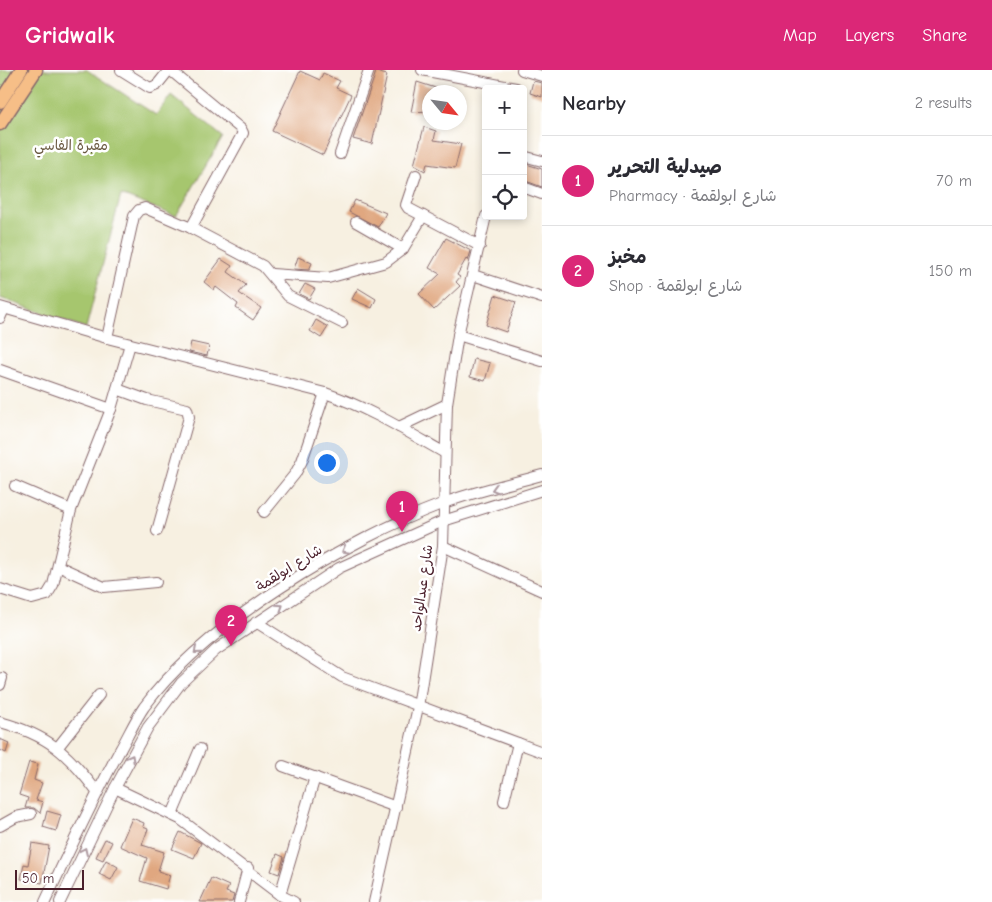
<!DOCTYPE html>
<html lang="en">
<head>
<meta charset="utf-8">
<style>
	:root { --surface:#fff; --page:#f7f7f7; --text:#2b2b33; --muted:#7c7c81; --line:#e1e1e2; --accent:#db2777 }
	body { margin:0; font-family:"Comic Neue","Playpen Sans Arabic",sans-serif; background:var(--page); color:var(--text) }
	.controls { position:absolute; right:15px; top:15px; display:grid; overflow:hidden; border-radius:5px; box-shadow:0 2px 8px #0003 }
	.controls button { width:45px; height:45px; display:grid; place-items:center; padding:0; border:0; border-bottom:1px solid var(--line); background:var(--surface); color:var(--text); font:25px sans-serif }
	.compass { position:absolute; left:422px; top:15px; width:45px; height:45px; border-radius:50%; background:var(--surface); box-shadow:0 2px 8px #0003; rotate:119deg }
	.scale { position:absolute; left:15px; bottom:12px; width:69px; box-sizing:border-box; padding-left:5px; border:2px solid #4a1f2b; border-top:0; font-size:14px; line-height:18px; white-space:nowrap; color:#4a1f2b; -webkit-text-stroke:4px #fff; paint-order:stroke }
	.you { position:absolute; left:326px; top:392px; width:18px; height:18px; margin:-12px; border:4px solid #fff; border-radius:50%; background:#1a73e8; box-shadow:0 0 0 8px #1a73e833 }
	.badge { display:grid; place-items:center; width:32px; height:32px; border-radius:50%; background:var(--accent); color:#fff; font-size:16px; font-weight:700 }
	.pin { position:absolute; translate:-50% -41px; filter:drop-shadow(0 1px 2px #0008) }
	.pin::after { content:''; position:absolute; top:26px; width:18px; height:15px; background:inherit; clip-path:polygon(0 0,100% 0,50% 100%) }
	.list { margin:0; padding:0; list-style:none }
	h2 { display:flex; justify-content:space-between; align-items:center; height:65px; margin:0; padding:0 20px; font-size:21px }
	h2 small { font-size:16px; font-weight:400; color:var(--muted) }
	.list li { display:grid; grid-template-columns:32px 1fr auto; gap:15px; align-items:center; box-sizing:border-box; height:90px; padding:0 20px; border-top:1px solid var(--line) }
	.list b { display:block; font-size:19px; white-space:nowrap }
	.list p { margin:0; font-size:16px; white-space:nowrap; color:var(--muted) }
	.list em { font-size:16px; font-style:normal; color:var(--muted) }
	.icon { flex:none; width:28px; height:28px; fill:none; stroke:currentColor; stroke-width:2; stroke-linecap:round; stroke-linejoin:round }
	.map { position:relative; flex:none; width:542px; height:832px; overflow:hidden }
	header { display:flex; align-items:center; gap:30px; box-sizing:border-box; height:70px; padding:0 25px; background:var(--accent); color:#fff }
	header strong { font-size:24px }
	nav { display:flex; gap:28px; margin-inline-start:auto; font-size:18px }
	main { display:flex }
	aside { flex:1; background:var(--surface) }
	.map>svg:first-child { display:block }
</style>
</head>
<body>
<header>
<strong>Gridwalk</strong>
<nav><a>Map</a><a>Layers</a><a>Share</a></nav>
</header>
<main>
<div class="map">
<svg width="542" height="832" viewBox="0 0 542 832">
	<rect width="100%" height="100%" fill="#fff"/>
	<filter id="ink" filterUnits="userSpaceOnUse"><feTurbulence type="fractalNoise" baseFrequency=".02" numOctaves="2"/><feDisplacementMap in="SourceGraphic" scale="10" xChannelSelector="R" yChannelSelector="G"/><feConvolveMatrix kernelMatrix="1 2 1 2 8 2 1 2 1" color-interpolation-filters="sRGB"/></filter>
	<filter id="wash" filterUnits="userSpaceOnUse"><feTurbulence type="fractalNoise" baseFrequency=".0096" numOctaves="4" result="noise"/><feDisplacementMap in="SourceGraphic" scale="20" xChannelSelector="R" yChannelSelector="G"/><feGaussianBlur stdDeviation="1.12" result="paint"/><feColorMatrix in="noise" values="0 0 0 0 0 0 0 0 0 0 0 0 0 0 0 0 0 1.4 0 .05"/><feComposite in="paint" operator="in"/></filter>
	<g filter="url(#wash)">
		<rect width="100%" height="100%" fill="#f7f0e1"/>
		<polygon fill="#a6c66e" stroke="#78724c" points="0,0 87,0 156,45 171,25 223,67 176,146 121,125 86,258 0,228"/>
		<g id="blocks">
			<g fill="#e0a780">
				<polygon points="300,1 320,10 323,3 340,11 336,18 351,25 323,85 272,61"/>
				<polygon points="376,2 387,5 372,74 353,69"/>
				<polygon points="533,11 542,13 542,27 530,23"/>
				<polygon points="417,12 445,21 445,22 430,22 430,41 411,42"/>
				<polygon points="424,57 436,61 434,70 461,74 455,98 427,94 425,101 414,95"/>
				<polygon points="523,93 542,99 542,117 523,110"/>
				<polygon points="355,130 386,143 378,157 349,142"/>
				<polygon points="446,168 471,181 468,191 466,189 457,205 460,207 456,212 460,216 434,240 419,224 440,204 429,198"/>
				<polygon points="298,187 312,193 309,200 294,199"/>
				<polygon points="221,189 232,196 228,202 246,215 239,223 261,238 253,250 236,238 238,234 216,217 214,220 204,212"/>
				<polygon points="305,214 315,219 309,229 299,224"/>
				<polygon points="358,218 376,229 372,238 352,229"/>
				<polygon points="495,225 516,232 506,262 486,255"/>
				<polygon points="316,250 328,257 321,268 310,261"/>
				<polygon points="191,272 209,276 207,286 189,282"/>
				<polygon points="474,289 490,293 485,311 470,307"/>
				<polygon points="0,669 9,673 6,683 0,680"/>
				<polygon points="29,692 38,694 34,710 42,713 36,730 43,732 40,743 34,738 25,738 28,728 19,725"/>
				<polygon points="47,741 61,745 56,761 43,757"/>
				<polygon points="132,748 144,753 143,757 148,759 142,775 164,782 158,801 170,805 166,819 140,811 147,788 120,776"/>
				<polygon points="180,762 201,773 194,788 172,779"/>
				<polygon points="105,769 112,772 103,790 96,787"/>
				<polygon points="32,773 49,776 42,813 21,809 24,794 28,795"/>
				<polygon points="277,784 284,787 279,804 271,801"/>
				<polygon points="106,790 118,797 111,810 99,804"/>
				<polygon points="211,808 229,816 226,822 234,825 232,832 200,832"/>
			</g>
		</g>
	</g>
	<g filter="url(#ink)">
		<use href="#blocks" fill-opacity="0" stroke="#87686b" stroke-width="1"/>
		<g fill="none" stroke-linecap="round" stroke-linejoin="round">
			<defs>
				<g id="minor">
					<polyline points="121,0 150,18 157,15 169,0"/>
					<polyline points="170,0 241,59 243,63 191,158"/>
					<polyline points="422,0 516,18"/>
					<polyline points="522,0 542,6"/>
					<polyline points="340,84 369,0"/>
					<polyline points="523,86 542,91"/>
					<polyline points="416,105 406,135 408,138 480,176"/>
					<polyline points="523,117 542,124"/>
					<polyline points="356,152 403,179"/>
					<polyline points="272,204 328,208 386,192 403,179 423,146"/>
					<polyline points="473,205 542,228"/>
					<path d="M0,237L107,268L325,323C367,337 406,361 445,383"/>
					<polyline points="0,248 4,239"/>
					<polyline points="458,265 542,291"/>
					<polyline points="107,268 134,146 139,140 145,138 191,158 263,196 288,226 342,253"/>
					<polyline points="0,300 111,339"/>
					<polyline points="117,319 147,330 187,339 189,347 157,461"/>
					<polyline points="399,357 447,334"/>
					<polyline points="15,416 71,440"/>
					<polyline points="264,442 295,404 302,391 325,323"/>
					<polyline points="443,476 542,521"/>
					<polyline points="58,496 104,517 156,512"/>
					<polyline points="0,519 32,529 47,525 53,515 71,440 111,339 130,274"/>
					<polyline points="256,552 342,607 542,682"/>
					<polyline points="0,615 2,608"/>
					<path d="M0,652C48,665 68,683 97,722"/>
					<polyline points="58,677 99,625"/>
					<polyline points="283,696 396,737"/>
					<polyline points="115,718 180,749 280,825 294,832"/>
					<polyline points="504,731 518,673"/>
					<polyline points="172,745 200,679"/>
					<polyline points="0,756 16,747 31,744"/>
					<polyline points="280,825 315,707"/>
					<path d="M45,832C69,781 93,729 120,680C128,666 135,650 144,637C205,554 348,469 444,433C475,421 510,414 542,405"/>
					<polyline points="60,832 115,718 148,657 181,613 216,580 339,498 443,451 542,420"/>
					<polyline points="239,832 248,798"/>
					<polyline points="374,832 418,637 443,476 447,334 458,265 486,146"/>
				</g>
				<g id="major">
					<polyline points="0,32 21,0"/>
					<polyline points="0,54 36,0"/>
				</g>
			</defs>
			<use href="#minor" stroke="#87686b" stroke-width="12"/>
			<use href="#major" stroke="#87686b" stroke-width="15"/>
			<use href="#minor" stroke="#fff" stroke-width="10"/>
			<use href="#major" stroke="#f6be87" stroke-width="12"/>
		</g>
		<defs><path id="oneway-chevron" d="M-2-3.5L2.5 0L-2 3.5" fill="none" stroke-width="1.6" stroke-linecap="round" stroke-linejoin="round" transform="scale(1.25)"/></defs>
		<g stroke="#ae9aa0">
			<use href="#oneway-chevron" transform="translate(495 419) rotate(164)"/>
			<use href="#oneway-chevron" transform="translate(345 480) rotate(151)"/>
			<use href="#oneway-chevron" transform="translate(280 537) rotate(-33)"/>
			<use href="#oneway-chevron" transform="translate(197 581) rotate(139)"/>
			<use href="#oneway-chevron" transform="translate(131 688) rotate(-62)"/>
			<use href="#oneway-chevron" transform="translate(84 781) rotate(-65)"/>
		</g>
	</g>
	<g text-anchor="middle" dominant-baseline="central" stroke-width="5" stroke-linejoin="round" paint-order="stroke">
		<g font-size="14" fill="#6a5942" stroke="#fff">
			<text x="71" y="75">مقبرة الفاسي</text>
		</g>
		<g font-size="14" fill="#4a1f2b" stroke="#fff">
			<text transform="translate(289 498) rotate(-32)">شارع ابولقمة</text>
			<text transform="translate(422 518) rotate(-82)">شارع عبدالواحد</text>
		</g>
	</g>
</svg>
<div class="controls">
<button>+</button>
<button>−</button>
<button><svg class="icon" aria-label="locate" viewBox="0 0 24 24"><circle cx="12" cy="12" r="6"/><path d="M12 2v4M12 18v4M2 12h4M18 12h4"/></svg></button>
</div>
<svg class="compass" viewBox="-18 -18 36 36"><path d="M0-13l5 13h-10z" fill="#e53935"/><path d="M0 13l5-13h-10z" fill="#7c7c81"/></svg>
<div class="scale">50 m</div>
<div class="you"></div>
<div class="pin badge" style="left:402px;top:462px">1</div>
<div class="pin badge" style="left:231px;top:576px">2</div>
</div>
<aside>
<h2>Nearby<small>2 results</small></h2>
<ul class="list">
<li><span class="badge">1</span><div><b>صيدلية التحرير</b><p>Pharmacy · شارع ابولقمة</p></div><em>70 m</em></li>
<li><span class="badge">2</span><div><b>مخبز</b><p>Shop · شارع ابولقمة</p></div><em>150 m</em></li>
</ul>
</aside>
</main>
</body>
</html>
